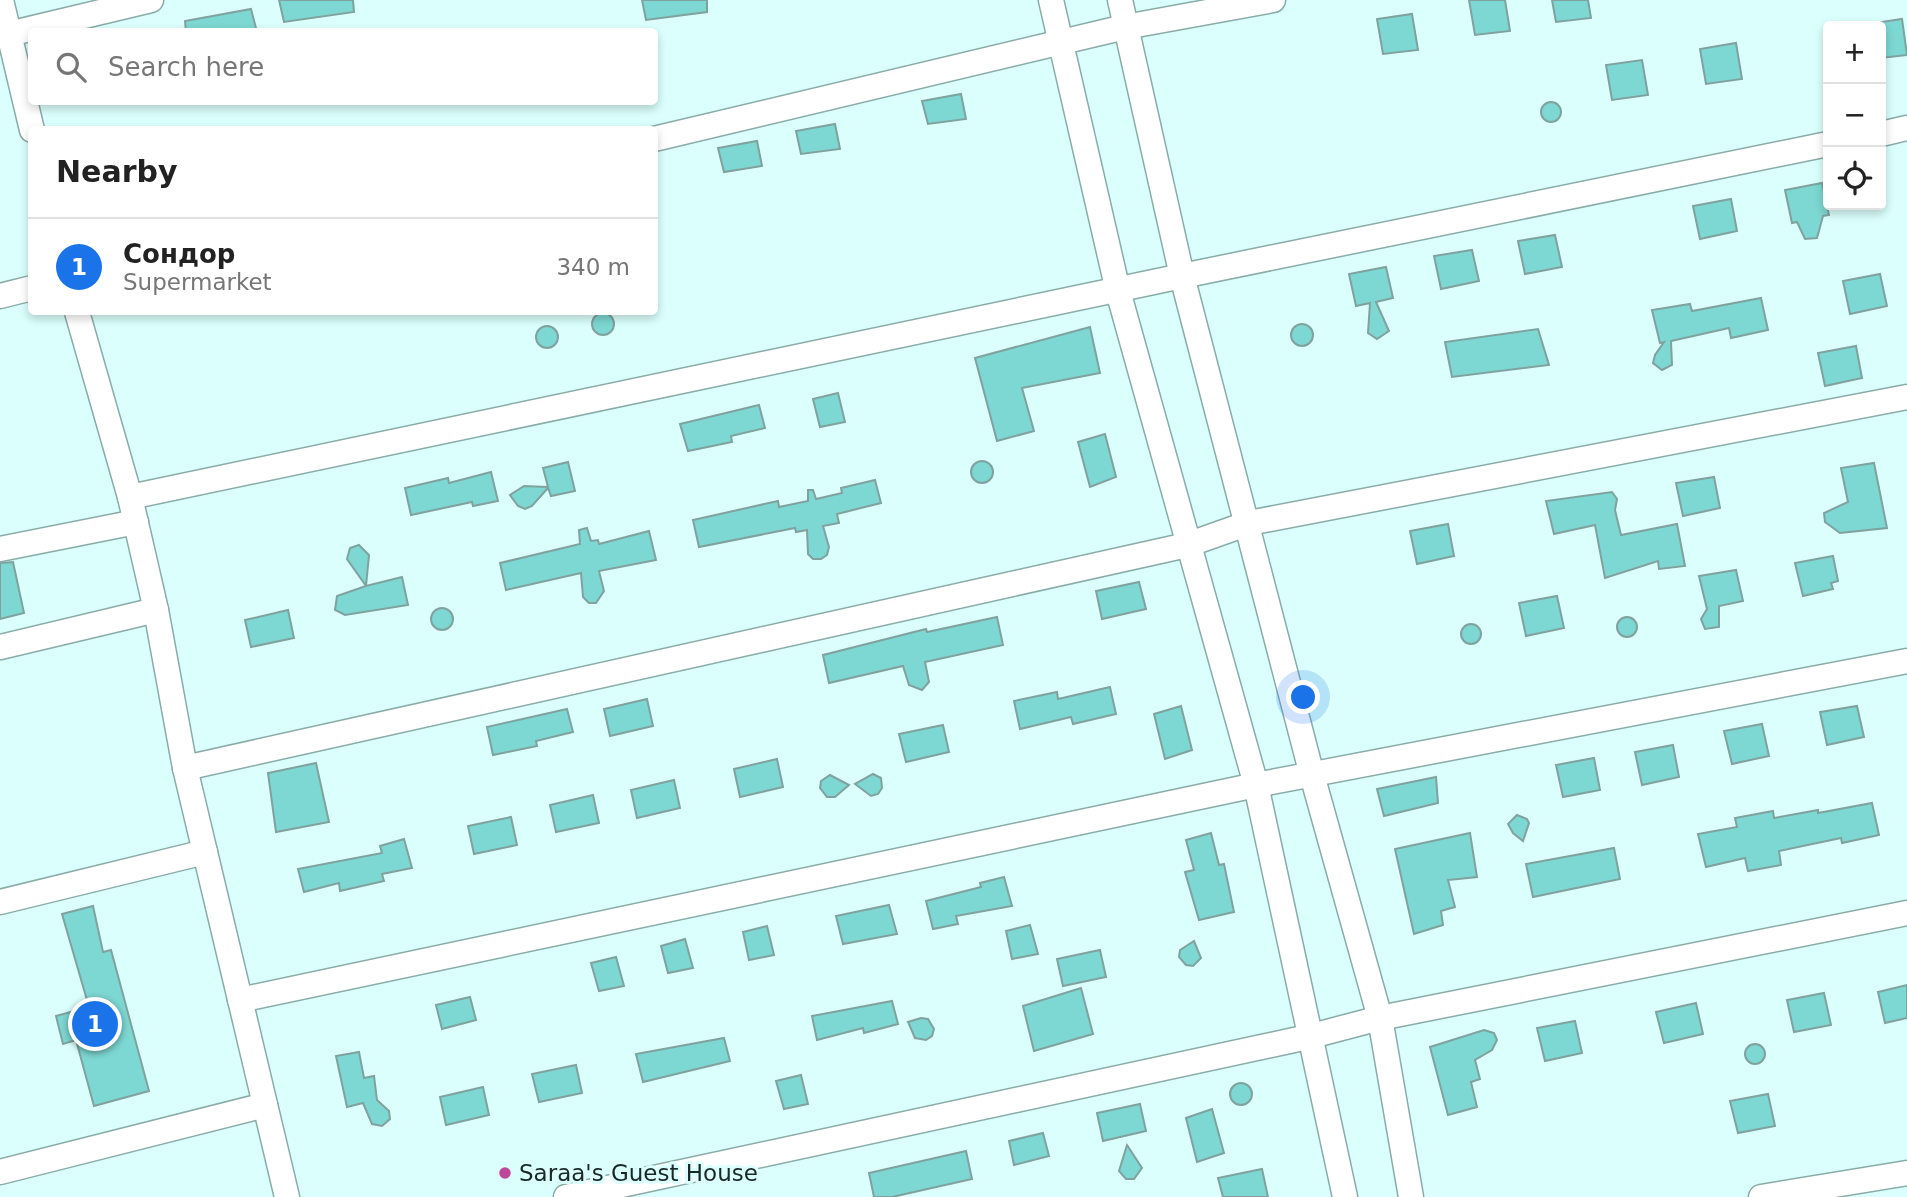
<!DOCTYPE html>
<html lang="en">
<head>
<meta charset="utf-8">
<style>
	:root { --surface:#fff; --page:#f2f2f2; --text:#222; --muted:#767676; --line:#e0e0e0; --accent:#1a73e8 }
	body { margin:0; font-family:"DejaVu Sans",sans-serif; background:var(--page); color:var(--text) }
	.controls { position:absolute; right:21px; top:21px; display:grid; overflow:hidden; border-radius:7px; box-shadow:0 4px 10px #0003 }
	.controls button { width:63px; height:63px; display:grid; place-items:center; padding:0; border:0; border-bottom:2px solid var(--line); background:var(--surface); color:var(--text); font:35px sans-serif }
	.you { position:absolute; left:1304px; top:698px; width:24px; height:24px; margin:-18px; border:5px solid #fff; border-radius:50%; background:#1a73e8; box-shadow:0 0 0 10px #1a73e833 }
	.badge { display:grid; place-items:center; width:46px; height:46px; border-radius:50%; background:var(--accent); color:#fff; font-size:23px; font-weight:700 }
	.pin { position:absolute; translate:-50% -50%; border:4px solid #fff; box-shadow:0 2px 7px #0006 }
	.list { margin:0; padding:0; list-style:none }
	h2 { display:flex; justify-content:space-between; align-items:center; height:91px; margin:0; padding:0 28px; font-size:30px }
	h2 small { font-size:23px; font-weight:400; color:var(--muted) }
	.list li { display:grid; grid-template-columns:46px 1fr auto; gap:21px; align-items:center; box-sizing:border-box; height:98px; padding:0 28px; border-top:2px solid var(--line) }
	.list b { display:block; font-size:26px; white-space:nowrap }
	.list p { margin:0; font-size:23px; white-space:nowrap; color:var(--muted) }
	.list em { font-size:23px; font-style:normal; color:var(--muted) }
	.icon { flex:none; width:38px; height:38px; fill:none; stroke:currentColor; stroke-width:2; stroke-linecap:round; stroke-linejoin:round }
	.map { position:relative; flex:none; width:1907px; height:1197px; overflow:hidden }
	.search { position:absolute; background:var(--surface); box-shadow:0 4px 10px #0003; left:28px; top:28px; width:630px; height:77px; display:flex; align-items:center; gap:18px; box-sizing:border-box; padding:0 24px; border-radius:7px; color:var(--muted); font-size:26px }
	.panel { position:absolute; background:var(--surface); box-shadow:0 4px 10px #0003; left:28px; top:126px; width:630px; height:189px; border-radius:7px }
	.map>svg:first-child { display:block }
</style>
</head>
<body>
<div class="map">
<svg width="1907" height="1197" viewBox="0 0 1907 1197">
	<rect width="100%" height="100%" fill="#dafffc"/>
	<g fill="#7dd7d2" stroke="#80a29f" stroke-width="2">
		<polygon points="279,0 353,0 354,12 284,22"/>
		<polygon points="642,0 707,0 707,12 646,20"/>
		<polygon points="1469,0 1505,0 1510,31 1475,35"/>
		<polygon points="1552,0 1588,0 1591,18 1556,22"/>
		<polygon points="251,9 257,32 186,32 185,21"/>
		<polygon points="1412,14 1418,50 1383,54 1377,19"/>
		<polygon points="1902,19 1907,55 1881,58 1881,22"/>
		<polygon points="1736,43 1742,79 1706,84 1700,49"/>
		<polygon points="1642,60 1648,95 1612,100 1606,65"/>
		<polygon points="961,94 966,119 928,124 922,101"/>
		<circle cx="1551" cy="112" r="10"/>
		<polygon points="835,124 840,149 801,154 796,131"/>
		<polygon points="757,141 762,166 724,172 718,148"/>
		<polygon points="1822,183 1829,215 1823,216 1817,238 1805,239 1797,222 1792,223 1785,190"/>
		<polygon points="1731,199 1737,231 1700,239 1693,206"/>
		<polygon points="1555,235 1562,267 1525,274 1518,241"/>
		<polygon points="1472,250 1479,281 1441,289 1434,256"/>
		<polygon points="1386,267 1393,298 1376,302 1389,331 1377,339 1368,333 1370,303 1356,306 1349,274"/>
		<polygon points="1880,274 1887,306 1850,314 1843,281"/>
		<polygon points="1761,298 1768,330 1731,338 1729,328 1671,341 1672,365 1662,370 1653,363 1655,355 1664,342 1660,343 1652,310 1690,304 1692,311"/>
		<circle cx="603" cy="324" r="11"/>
		<circle cx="1302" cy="335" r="11"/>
		<circle cx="547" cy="337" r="11"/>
		<polygon points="1090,327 1100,373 1022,388 1034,431 997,441 975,358"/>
		<polygon points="1538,329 1549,365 1452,377 1445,342"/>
		<polygon points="1856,346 1862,378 1825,386 1818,353"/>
		<polygon points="838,393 845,422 820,427 813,399"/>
		<polygon points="759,405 765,428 731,436 732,442 688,451 680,424"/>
		<polygon points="1105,434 1116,477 1090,487 1078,442"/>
		<circle cx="982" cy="472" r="11"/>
		<polygon points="568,462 575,491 551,496 548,488 532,506 525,509 518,506 510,495 524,486 548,487 543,468"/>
		<polygon points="1874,463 1887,528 1840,533 1825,522 1824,513 1848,502 1841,468"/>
		<polygon points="491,472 498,501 473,506 472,502 411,515 405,488 448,478 449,483"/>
		<polygon points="1714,477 1720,508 1683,516 1676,483"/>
		<polygon points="875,480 881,503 837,514 839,523 823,526 829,547 827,555 821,559 813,559 808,554 807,530 796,532 795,528 699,547 693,520 778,501 779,507 808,501 808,490 813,490 816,499 842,493 841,488"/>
		<polygon points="1612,492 1617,499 1615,510 1621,535 1677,524 1685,566 1659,569 1658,561 1605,578 1595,525 1554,534 1546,501"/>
		<polygon points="1448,524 1454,556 1417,564 1410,531"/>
		<polygon points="587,528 591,541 598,540 599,544 649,531 656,560 599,571 604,591 596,603 589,603 583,597 581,573 506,590 500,563 580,544 579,530"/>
		<polygon points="359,545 369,555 366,586 402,577 408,605 345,615 335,610 337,596 366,586 347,559 350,548"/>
		<polygon points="1833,556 1838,581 1831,583 1833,589 1803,596 1795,563"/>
		<polygon points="13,562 24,613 0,619 0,563"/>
		<polygon points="1736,570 1743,601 1719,606 1719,627 1705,629 1701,619 1707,609 1699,576"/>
		<polygon points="1139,582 1146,609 1102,619 1096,591"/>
		<polygon points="1557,596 1564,628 1526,636 1519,603"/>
		<circle cx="442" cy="619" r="11"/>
		<polygon points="288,610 294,638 251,647 245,620"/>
		<circle cx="1627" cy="627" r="10"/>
		<polygon points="997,617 1003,645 925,662 929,682 922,690 909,685 903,666 829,683 823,655 926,629 927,632"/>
		<circle cx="1471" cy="634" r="10"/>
		<polygon points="1110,687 1116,714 1073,724 1071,717 1020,729 1014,701 1057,692 1058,699"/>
		<polygon points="647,699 653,726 610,736 604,709"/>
		<polygon points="1181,706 1192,750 1165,759 1154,714"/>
		<polygon points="1857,706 1864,737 1827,745 1820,712"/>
		<polygon points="567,709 573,732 536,741 537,746 493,755 487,727"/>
		<polygon points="1762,724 1769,756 1732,764 1724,731"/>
		<polygon points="943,725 949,752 906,762 899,734"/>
		<polygon points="1673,745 1679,777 1642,785 1635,752"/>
		<polygon points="1594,758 1600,790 1563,797 1556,765"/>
		<polygon points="777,759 783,787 740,797 734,769"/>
		<polygon points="316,763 329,822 276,832 268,773"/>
		<polygon points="873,774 881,778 882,788 878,794 871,796 855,784"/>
		<polygon points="830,775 849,785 835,797 827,797 820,788 821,781"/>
		<polygon points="1436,777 1438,803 1384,816 1377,789"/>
		<polygon points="674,780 680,808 637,818 631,790"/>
		<polygon points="593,795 599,823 556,832 550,805"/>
		<polygon points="1872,803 1879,835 1842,843 1841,838 1779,851 1781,865 1748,871 1745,858 1706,867 1698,834 1737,827 1735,818 1773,811 1774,818 1818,810 1818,813"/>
		<polygon points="1517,815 1527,819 1529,823 1523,841 1513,833 1508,824"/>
		<polygon points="511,817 517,845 474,854 468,826"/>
		<polygon points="1211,833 1219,865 1224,864 1234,912 1199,920 1185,872 1194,870 1186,840"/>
		<polygon points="1470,833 1477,877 1448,880 1455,907 1441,911 1443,925 1414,934 1395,849"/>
		<polygon points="404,839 412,868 382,874 384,881 340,891 339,883 304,892 298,869 382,853 380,846"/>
		<polygon points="1614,848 1620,879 1533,897 1526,864"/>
		<polygon points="1004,877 1012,906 956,916 958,924 933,929 926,901 981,887 980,883"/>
		<polygon points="889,905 897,934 843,944 836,916"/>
		<polygon points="93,906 103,952 111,950 149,1091 94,1106 76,1040 63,1044 56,1016 89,1007 62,914"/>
		<polygon points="1030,925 1038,954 1012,959 1006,931"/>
		<polygon points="767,926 774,955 749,960 743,932"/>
		<polygon points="685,939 693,968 668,973 661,946"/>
		<polygon points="1194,941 1201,958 1193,966 1186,965 1179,957 1180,950"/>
		<polygon points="1100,950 1106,977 1063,986 1057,959"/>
		<polygon points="616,957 624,986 599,991 591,963"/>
		<polygon points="1907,985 1907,1018 1885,1023 1878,992"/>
		<polygon points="1081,988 1093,1034 1034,1051 1023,1006"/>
		<polygon points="1824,993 1831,1025 1794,1032 1787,1000"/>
		<polygon points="470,997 476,1020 442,1029 436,1005"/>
		<polygon points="892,1001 898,1024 864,1033 863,1028 817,1040 812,1016"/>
		<polygon points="1696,1003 1703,1034 1664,1043 1656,1012"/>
		<polygon points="921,1018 928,1019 934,1029 932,1036 926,1040 915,1038 908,1022"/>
		<polygon points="1575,1021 1582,1053 1545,1061 1537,1028"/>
		<polygon points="1484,1030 1494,1033 1497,1040 1492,1050 1475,1060 1480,1079 1471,1082 1477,1107 1448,1115 1430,1047"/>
		<polygon points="724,1038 730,1061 643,1082 636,1054"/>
		<circle cx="1755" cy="1054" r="10"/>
		<polygon points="359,1052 364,1078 374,1076 377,1100 389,1111 390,1119 382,1126 372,1124 363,1103 347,1107 336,1056"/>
		<polygon points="576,1065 582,1093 539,1102 532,1074"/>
		<polygon points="801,1075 808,1104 784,1109 776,1081"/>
		<circle cx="1241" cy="1094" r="11"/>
		<polygon points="483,1087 489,1115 446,1125 440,1097"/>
		<polygon points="1768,1094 1775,1126 1738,1133 1730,1101"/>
		<polygon points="1140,1104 1146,1131 1103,1141 1097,1113"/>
		<polygon points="1212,1109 1224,1153 1197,1162 1186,1118"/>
		<polygon points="1043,1133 1049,1156 1014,1165 1009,1141"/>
		<polygon points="1127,1145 1142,1168 1134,1179 1126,1179 1119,1171"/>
		<polygon points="966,1151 972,1179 892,1197 874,1197 869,1173"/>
		<polygon points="1262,1169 1268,1197 1223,1197 1218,1178"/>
	</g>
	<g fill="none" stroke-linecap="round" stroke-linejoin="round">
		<defs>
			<g id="minor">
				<polyline points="1,0 32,130"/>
				<polyline points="1051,0 1118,291 1256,785 1345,1197"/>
				<polyline points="1120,0 1182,276 1312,775 1380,1018 1411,1197"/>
				<polyline points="0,36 151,0"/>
				<polyline points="1881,134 1907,128"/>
				<polyline points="654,139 1125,27 1273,0"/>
				<polyline points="0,296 32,288"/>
				<polyline points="77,312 130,497 156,610 185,768 287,1197"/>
				<polyline points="130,497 1182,276 1828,144"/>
				<polyline points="0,549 136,522"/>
				<polyline points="0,647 156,610"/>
				<polyline points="185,768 1187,545 1249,523 1907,397"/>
				<polyline points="0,902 205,852"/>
				<polyline points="240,1000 1256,785 1907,661"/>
				<polyline points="0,1172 265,1105"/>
				<polyline points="566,1197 1308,1037 1380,1018 1907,913"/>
				<polyline points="1761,1197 1907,1173"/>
			</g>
		</defs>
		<use href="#minor" stroke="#89aca9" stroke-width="27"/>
		<use href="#minor" stroke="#fff" stroke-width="24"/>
	</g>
	<circle fill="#bf479b" stroke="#dafffc" stroke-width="2.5" cx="505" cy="1173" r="7"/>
	<g text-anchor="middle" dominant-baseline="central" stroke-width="6" stroke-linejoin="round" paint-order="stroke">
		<g font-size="23" fill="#192726" stroke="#dafffc" text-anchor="start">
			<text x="519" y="1173">Saraa's Guest House</text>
		</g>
	</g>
</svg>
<div class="controls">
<button>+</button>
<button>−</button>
<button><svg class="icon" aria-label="locate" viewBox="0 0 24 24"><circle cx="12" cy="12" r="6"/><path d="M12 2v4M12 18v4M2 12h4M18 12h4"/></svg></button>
</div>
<div class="you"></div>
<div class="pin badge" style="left:95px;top:1024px">1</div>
<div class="search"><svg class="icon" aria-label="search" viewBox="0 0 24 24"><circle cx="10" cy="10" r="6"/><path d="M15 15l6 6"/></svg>Search here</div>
<section class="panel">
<h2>Nearby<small></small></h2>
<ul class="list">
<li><span class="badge">1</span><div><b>Сондор</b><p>Supermarket</p></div><em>340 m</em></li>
</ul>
</section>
</div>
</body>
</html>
